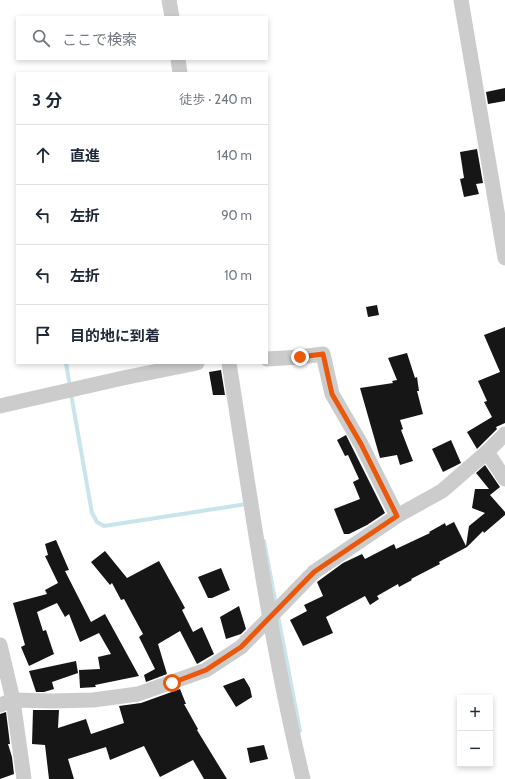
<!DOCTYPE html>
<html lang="ja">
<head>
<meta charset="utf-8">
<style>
	:root { --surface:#fff; --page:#f6f6f7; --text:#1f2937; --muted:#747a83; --line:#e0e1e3 }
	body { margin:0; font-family:Cabin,"Noto Sans JP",sans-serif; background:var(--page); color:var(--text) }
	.controls { position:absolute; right:12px; bottom:12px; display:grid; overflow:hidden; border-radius:0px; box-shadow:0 2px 6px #0003 }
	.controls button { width:36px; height:36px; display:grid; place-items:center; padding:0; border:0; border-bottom:1px solid var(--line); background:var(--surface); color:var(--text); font:20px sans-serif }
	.stop { position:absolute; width:12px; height:12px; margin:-9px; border:3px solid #ea580c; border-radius:50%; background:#fff }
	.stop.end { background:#ea580c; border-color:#fff; box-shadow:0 1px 4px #0008 }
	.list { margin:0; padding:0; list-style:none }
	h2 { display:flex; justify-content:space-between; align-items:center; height:52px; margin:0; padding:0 16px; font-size:17px }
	h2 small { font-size:13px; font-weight:400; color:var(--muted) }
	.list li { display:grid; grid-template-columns:26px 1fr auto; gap:12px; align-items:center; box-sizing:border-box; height:60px; padding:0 16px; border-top:1px solid var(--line) }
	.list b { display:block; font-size:15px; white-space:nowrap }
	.list em { font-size:13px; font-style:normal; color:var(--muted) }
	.icon { flex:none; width:22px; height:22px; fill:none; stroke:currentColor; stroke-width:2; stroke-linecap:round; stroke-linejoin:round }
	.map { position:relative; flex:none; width:505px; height:779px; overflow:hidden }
	.search { position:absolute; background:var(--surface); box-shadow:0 2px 6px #0003; left:16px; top:16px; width:252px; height:44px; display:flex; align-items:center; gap:10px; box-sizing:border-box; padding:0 14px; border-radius:0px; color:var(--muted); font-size:15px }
	.panel { position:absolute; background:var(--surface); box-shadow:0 2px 6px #0003; left:16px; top:72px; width:252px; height:292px; border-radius:0px }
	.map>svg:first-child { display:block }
</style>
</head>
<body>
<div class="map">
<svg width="505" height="779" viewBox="0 0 505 779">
	<rect width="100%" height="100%" fill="#fff"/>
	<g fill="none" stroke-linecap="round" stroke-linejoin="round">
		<g stroke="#c9e4eb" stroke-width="4">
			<polyline points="66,363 70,387"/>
			<polyline points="71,394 92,513 97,522 104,526 247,504"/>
			<polyline points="264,541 276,605"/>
			<polyline points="278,616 300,731"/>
		</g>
	</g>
	<g fill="#161616">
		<polygon points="505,88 505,101 488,104 486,92"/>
		<polygon points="477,149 483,183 476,184 479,194 464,197 460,179 464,178 460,152"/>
		<polygon points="377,305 379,315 368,317 366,307"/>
		<polygon points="505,327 505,423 496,427 497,429 477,449 467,432 492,417 484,402 487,401 478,381 500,372 484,335"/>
		<polygon points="407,353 415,378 417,377 419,391 417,391 423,414 400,420 403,429 401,430 413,461 400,465 397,455 380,458 360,388 393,383 392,381 397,380 388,358"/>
		<polygon points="221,370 225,395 213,395 209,372"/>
		<polygon points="346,435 385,513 367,525 349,534 344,534 334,509 360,499 353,482 359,479 348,455 345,456 337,440"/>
		<polygon points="451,440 461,463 443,472 432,449"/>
		<polygon points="485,465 500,487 490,495 505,512 505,515 484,533 483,531 467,547 439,562 440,564 411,579 412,580 399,587 398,584 377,596 379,599 370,605 365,596 326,617 333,633 303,646 290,620 307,611 304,605 323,596 317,582 343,563 362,554 365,559 394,544 396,549 430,533 429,532 445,523 446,526 454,522 466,546 469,526 485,513 472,508 475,489 489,489 476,473"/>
		<polygon points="56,540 69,570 65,571 91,622 105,614 139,676 95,685 96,687 80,688 79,670 100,669 98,657 111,654 99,633 80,642 69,614 65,617 57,603 37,612 43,631 46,630 54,654 29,666 21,647 25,645 13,603 47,594 45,590 58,583 45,556 48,555 45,544"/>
		<polygon points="105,551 127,578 159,561 185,608 182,610 193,632 202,627 214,654 197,664 180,631 158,644 167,674 146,682 144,675 155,669 139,637 143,634 124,599 121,600 112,583 110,585 91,562"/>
		<polygon points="221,568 230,590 212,598 208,598 198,577"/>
		<polygon points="239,606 246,629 241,634 226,639 220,617"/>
		<polygon points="76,661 78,673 52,682 54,689 44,692 36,692 29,671"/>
		<polygon points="244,678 250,688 252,697 236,707 223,686"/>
		<polygon points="180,689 186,704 184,704 198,729 197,730 227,779 204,779 193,760 160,777 144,746 110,760 106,747 68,759 74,779 49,779 45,745 32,744 33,710 59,710 58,728 86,719 91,734 124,723 119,706 141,703"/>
		<polygon points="6,712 10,744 8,744 12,757 14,774 0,779 0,714"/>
		<polygon points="264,745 268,759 250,763 247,748"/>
	</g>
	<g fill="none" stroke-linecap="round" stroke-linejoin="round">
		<g stroke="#ccc" stroke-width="15">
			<polyline points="169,0 172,17"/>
			<polyline points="461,0 505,258"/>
			<polyline points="178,59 180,73"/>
			<polyline points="267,359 300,357 323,354 332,394 361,444 397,516"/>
			<path d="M229,363C251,502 270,642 303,779"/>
			<polyline points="0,406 123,378 197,363"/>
			<polyline points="487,452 505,479"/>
			<polyline points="0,645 13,700 24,779"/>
			<polyline points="0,705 13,700 52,701 93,700 138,694 206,670 241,647 314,572 397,516 442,491 487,452 505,434"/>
		</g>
	</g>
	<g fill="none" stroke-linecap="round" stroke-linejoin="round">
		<polyline stroke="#ea580c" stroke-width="5" points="172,683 206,670 241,647 314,572 397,516 361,444 332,394 323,354 300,357"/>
	</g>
</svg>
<div class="controls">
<button>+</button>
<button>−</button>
</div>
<div class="stop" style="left:172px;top:683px"></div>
<div class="stop end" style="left:300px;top:357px"></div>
<div class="search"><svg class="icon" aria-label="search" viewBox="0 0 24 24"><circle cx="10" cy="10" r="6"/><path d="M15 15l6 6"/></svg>ここで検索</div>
<section class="panel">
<h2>3 分<small>徒歩 · 240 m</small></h2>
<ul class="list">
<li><svg class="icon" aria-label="ahead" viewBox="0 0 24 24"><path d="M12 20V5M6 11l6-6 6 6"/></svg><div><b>直進</b></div><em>140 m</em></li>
<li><svg class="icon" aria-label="left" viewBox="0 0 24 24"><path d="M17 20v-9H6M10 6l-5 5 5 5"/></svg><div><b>左折</b></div><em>90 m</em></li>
<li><svg class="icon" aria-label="left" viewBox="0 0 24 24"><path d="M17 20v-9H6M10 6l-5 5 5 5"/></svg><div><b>左折</b></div><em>10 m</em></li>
<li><svg class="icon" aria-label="arrive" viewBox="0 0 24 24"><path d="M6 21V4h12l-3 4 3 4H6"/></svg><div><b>目的地に到着</b></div></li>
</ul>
</section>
</div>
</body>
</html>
